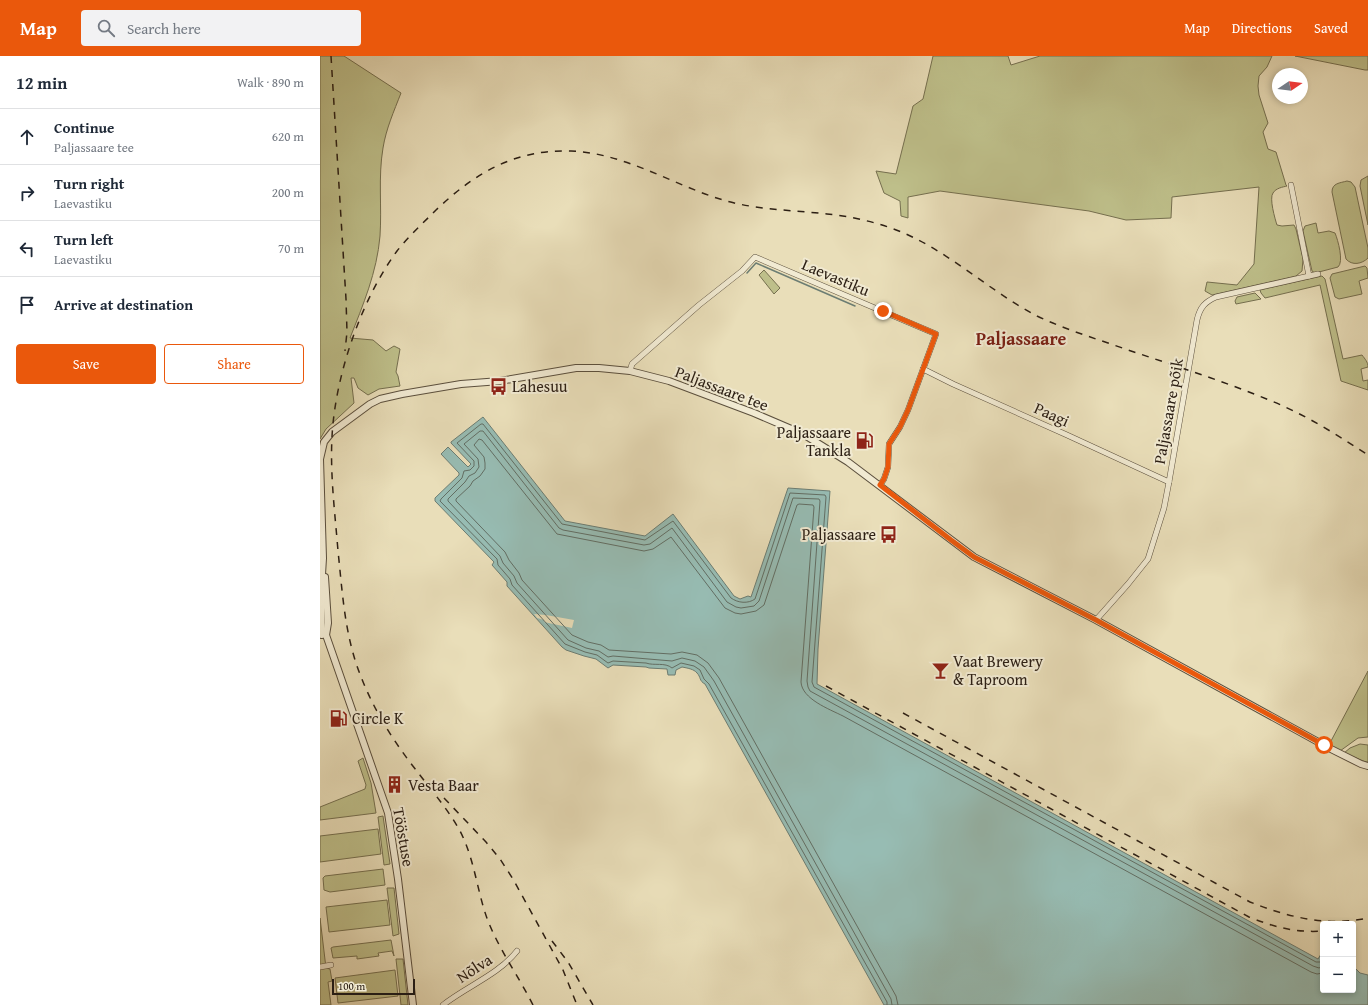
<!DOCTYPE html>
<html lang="en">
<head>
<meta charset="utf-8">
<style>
	:root { --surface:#fff; --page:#f2f2f3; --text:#1f2937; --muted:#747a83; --line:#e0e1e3; --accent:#ea580c }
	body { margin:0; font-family:"Gentium Book Plus",serif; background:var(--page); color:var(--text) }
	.controls { position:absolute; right:12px; bottom:12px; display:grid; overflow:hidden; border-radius:4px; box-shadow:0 2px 6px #0003 }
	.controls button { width:36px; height:36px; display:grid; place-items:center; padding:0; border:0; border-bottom:1px solid var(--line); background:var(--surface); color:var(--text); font:20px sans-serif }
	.compass { position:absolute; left:952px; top:12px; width:36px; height:36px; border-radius:50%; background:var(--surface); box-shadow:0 2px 6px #0003; rotate:77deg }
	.scale { position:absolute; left:12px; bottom:10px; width:83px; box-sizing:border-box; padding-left:4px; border:2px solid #2c1f14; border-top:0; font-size:11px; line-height:14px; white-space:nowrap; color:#2c1f14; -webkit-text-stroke:3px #f1ead2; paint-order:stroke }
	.stop { position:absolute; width:12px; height:12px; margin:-9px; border:3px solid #ea580c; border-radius:50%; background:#fff }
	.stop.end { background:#ea580c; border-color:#fff; box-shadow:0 1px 4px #0008 }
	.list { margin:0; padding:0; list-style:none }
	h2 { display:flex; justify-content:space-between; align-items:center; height:52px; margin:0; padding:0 16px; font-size:17px }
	h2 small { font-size:13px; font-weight:400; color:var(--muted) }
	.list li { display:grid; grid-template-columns:26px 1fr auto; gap:12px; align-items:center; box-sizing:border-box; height:56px; padding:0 16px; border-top:1px solid var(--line) }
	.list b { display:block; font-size:15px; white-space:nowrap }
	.list p { margin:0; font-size:13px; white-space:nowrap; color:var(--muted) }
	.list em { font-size:13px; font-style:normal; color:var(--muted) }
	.actions { display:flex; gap:8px; padding:12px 16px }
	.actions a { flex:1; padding:9px 0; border:1px solid var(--accent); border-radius:4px; text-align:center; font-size:14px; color:var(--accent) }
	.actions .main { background:var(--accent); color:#fff }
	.icon { flex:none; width:22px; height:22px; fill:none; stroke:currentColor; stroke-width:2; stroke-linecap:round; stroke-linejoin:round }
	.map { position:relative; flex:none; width:1048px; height:949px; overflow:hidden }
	header { display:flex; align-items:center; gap:24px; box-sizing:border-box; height:56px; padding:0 20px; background:var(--accent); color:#fff }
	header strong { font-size:19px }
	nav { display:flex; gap:22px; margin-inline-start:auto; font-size:14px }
	.search { width:280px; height:36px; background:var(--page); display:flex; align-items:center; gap:10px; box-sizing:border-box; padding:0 14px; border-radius:4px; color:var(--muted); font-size:15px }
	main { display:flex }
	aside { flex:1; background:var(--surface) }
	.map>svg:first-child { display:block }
</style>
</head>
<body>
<header>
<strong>Map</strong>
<div class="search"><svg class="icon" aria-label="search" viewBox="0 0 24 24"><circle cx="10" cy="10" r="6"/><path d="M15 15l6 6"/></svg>Search here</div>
<nav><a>Map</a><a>Directions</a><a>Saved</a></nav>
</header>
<main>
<aside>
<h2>12 min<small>Walk · 890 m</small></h2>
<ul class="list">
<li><svg class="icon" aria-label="ahead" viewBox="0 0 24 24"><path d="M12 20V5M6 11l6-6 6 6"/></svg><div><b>Continue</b><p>Paljassaare tee</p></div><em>620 m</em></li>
<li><svg class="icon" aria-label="right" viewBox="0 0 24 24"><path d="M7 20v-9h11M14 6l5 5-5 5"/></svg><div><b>Turn right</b><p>Laevastiku</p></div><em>200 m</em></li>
<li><svg class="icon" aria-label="left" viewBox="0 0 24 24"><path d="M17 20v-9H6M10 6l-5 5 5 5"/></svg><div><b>Turn left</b><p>Laevastiku</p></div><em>70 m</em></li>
<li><svg class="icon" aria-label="arrive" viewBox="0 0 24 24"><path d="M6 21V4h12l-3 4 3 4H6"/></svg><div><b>Arrive at destination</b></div></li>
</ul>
<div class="actions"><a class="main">Save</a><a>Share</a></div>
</aside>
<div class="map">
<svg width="1048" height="949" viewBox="0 0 1048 949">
	<rect width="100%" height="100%" fill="#e9deb9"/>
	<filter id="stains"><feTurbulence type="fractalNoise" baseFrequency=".005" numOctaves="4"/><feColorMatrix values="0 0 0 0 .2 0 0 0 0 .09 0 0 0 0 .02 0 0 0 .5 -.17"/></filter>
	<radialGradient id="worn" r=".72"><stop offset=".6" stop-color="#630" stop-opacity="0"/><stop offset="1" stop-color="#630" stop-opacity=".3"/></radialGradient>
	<g fill="#bebf8a" stroke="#756f4f">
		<path d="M0,0H24L81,37C74,55 66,73 63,92C58,121 62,151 60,180C57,216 43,249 30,282L53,284L66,295L74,290L80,293L76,316L78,320L80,330L59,333L48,339L38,332L34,322H31L34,347L6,373L0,383Z"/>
		<path d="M613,0H688L691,9L720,0H952L947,11L939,20L938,30L939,39L948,67L943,76L948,93L956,96L966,129L967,130C963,131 956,132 953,137C949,142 955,163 957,169L962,170L974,169L976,173L983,203L982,215L976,220L892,239L885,235L887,226L917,229L934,208L939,131L852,141L851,162L806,164L769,155L620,135L588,141V162L581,160L580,145L564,137L556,115L576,118L593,50L603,43Z"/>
		<polygon points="975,0 1048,0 1048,14 1045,14"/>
		<polygon points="1048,120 1048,169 1040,130 1041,124"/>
		<path d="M1027,125L1031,126L1035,131L1048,192V202C1042,208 1032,210 1026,203L1012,136C1012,127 1020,127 1027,125Z"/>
		<path d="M996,167L998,177L1009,175L1015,177C1018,184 1024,206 1018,211L995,217L992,215L983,175L985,170Z"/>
		<polygon points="1045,210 1047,212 1048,222 1039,225 1042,238 1019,243 1015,241 1010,222 1012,218"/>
		<polygon points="444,214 460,232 454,238 439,219"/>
		<path d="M1002,220L1005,223L1023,303L1042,299C1045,303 1048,306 1048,311L1041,313L1043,325L1048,324V334L1021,325L1000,229L945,242L941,237L940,234Z"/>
		<polygon points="935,237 941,243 916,248 915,245 917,241"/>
		<polygon points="1048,615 1048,681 1038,682 1020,695 1012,690 1011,685"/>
		<polygon points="1040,688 1048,689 1048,707 1024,697 1030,692"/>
		<polygon points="43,702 51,727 56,757 0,764 0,751 45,733 46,729 38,705"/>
		<polygon points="63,760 70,808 64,809 58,761"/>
		<polygon points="58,773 61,798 0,806 0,780"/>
		<polygon points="63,813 65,829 10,836 4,834 3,822 5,820"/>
		<polygon points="67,832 74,832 79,878 73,880"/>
		<polygon points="67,844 70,869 9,876 6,851"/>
		<polygon points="0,862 6,912 10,913 12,925 8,926 11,949 0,949"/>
		<polygon points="71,884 74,900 72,895 58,897 59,900 37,903 37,900 13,902 11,892 13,891"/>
		<polygon points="76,903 83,903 88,949 81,949"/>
		<polygon points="75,914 78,940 18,947 15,922"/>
	</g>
	<path fill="#97bcb3" stroke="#6c7d73" d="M163,361L245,465L325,480L353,458L414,540L420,543L428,540L431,541L468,432L510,435L498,593L497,628L998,903L1003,895V934H1033V910L1040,917L1048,919V949H564L385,628C379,625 381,621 377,617C374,613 367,612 362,611L356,614L355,619H348L347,613L329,612L326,611L293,609L288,612L276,603L264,600L246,594L242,591L187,530V526L172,509L174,506L115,445V442L139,419V417L121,398L128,391L148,411L151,408L131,387V386Z"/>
	<polygon fill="#e9deb9" points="214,558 226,559 254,564 252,572 224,566 224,564 217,562"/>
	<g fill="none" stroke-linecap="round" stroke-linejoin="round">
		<g stroke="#626e64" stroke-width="1">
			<path d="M567,949V946L389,628L384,623L380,614L374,610L361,607L352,612C345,606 334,610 326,607L293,605L288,607L277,599L265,596L245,588L192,529L190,523L178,509L177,503L120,445L121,443L142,422L144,415L150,414L154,410V405L137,387L161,368H163L242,468L325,484L353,465L411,542C418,547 428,548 435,543L470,437L505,439L506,441L492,626L494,631L996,906H1000L1003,903"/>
			<polyline points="572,949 571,943 394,625 384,611 375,605 362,602 352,605 293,600 288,601 279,595 266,592 248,584 197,527 194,520 183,507 180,500 128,445 128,443 145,426 149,420 155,417 159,411 158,403 144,388 160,375 163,375 239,472 243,474 324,489 330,488 352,472 407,546 416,551 421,552 434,550 439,545 473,442 499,443 500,445 487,625 488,631 490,635 993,910 999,912 1003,910"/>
			<path d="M578,949L576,940L399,622L388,607L377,599L362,596L351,598L289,594L281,589L268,586L252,579L202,524L199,517L189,504L185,496L136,445V443L150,430L153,425L160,420L165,413V407L164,401L154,389L159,383L162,384L237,478L324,495L333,493L351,481L405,552L415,557L421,558L436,555L444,549L477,449L479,448L493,449L494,451L481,626C482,643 509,653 523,660L991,916L997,918L1003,917"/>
		</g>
		<polyline stroke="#6c7d73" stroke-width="1.5" points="427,217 436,207 535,250"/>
		<defs>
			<g id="minor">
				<polyline points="971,129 989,220"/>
				<polyline points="603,313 633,328 747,379 849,426"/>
				<polyline points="310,315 312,308 379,249 422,215 435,201 616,278 588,354 580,371 569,388 568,411 564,423 560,429"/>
				<path d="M776,564L808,528L828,503L844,452L849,426L877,264C880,251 885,246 896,241L998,218"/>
				<polyline points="0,911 11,909"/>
				<path d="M123,949C147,930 178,919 197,895"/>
			</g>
			<g id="tertiary">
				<polyline points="5,521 8,567 6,579"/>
				<polyline points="2,579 1,535 3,502 0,403 4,386 12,376 50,348 60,343 82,338 141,328 180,325 256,312 279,312 310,315 349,325 434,357 483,378 528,406 654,501 776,564 1011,693 1041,708 1048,710"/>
				<polyline points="6,579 68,757 78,823 93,949"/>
			</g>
		</defs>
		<use href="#minor" stroke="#5b4f3d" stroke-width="6"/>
		<use href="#tertiary" stroke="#5b4f3d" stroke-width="8"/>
		<use href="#minor" stroke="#f1ead2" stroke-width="5"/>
		<use href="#tertiary" stroke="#f1ead2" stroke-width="6"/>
		<g stroke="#2c1f14" stroke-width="1.5" stroke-dasharray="7 7" stroke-linecap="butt">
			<polyline points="11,0 26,243 27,276 25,295"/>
			<path d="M506,630L929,861C954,871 976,877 1003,875"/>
			<path d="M583,657L930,846C968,861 1007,871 1048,862"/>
			<polyline points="124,742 166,786 180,803 193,823 243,914 257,949"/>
			<polyline points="232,885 248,906 273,949"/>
			<path d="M213,949C199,921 180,895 168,865C157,836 155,804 140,775C128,753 111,734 96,714C70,681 49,646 36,607C24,570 22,532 18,495C15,457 10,419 12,381C15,320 41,244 77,195C89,180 103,167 116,154C155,117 195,93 251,95C305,97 353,129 403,144C437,154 472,154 507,158C528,160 551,165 571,172C625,191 667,234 717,260C740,271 764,279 788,287C842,306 896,322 949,344C984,358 1016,378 1048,399"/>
		</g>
	</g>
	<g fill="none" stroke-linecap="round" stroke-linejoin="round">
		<polyline stroke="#ea580c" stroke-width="5" points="563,255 616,278 588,354 580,371 569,388 568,411 564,423 560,429 631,484 654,501 776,564 1004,689"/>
	</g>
	<defs>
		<symbol id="bus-bare" viewBox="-9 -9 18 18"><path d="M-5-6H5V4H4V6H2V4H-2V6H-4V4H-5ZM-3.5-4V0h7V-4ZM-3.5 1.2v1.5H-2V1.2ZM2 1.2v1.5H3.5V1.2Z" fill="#8f2418" stroke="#f1ead2" stroke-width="2.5" paint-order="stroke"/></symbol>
		<symbol id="fuel-bare" viewBox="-9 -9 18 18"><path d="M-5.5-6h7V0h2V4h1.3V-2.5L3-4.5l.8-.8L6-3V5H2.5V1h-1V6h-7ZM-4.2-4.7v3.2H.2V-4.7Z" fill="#8f2418" stroke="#f1ead2" stroke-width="2.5" paint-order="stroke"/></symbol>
		<symbol id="bar-bare" viewBox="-9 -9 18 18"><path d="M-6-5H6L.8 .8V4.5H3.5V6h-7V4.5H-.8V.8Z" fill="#8f2418" stroke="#f1ead2" stroke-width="2.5" paint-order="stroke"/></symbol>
		<symbol id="building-bare" viewBox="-9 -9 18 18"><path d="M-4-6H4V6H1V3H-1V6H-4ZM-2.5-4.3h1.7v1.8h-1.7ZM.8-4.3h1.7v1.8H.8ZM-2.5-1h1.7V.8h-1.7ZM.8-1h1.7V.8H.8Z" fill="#8f2418" stroke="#f1ead2" stroke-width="2.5" paint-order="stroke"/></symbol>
	</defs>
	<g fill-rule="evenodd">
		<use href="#bus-bare" x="166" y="318" width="25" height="25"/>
		<use href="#fuel-bare" x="532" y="372" width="25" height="25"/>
		<use href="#bus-bare" x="556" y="466" width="25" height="25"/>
		<use href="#bar-bare" x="608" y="602" width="25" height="25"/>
		<use href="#fuel-bare" x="6" y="650" width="25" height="25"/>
		<use href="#building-bare" x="62" y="716" width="25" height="25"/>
	</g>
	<g text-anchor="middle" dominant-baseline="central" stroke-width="4" stroke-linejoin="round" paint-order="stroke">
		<g font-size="16" fill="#2c1f14" stroke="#f1ead2">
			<text transform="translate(516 221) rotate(23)">Laevastiku</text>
			<text transform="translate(402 332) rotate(21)">Paljassaare tee</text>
			<text transform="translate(848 355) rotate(-80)">Paljassaare põik</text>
			<text transform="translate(732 358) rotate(24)">Paagi</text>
			<text transform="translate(84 781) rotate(80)">Tööstuse</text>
			<text transform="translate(154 912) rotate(-33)">Nõlva</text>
		</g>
		<g font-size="16" fill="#2c1f14" stroke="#f1ead2" text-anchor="start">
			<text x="192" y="330">Lahesuu</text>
			<text x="531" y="376" text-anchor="end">Paljassaare<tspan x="531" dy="18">Tankla</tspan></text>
			<text x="556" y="478" text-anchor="end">Paljassaare</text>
			<text x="633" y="605">Vaat Brewery<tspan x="633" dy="18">&amp; Taproom</tspan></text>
			<text x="32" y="662">Circle K</text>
			<text x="88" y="729">Vesta Baar</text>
		</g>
		<g font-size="18" font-weight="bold" fill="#7a1f14" stroke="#f1ead2">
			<text x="701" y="282">Paljassaare</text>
		</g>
	</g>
	<rect width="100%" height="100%" filter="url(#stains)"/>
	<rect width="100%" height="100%" fill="url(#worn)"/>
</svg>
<div class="controls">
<button>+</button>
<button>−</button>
</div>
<svg class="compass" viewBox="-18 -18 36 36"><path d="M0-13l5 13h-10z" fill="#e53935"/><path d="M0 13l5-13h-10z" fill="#747a83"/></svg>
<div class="scale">100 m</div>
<div class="stop" style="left:1004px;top:689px"></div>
<div class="stop end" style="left:563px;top:255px"></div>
</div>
</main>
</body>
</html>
